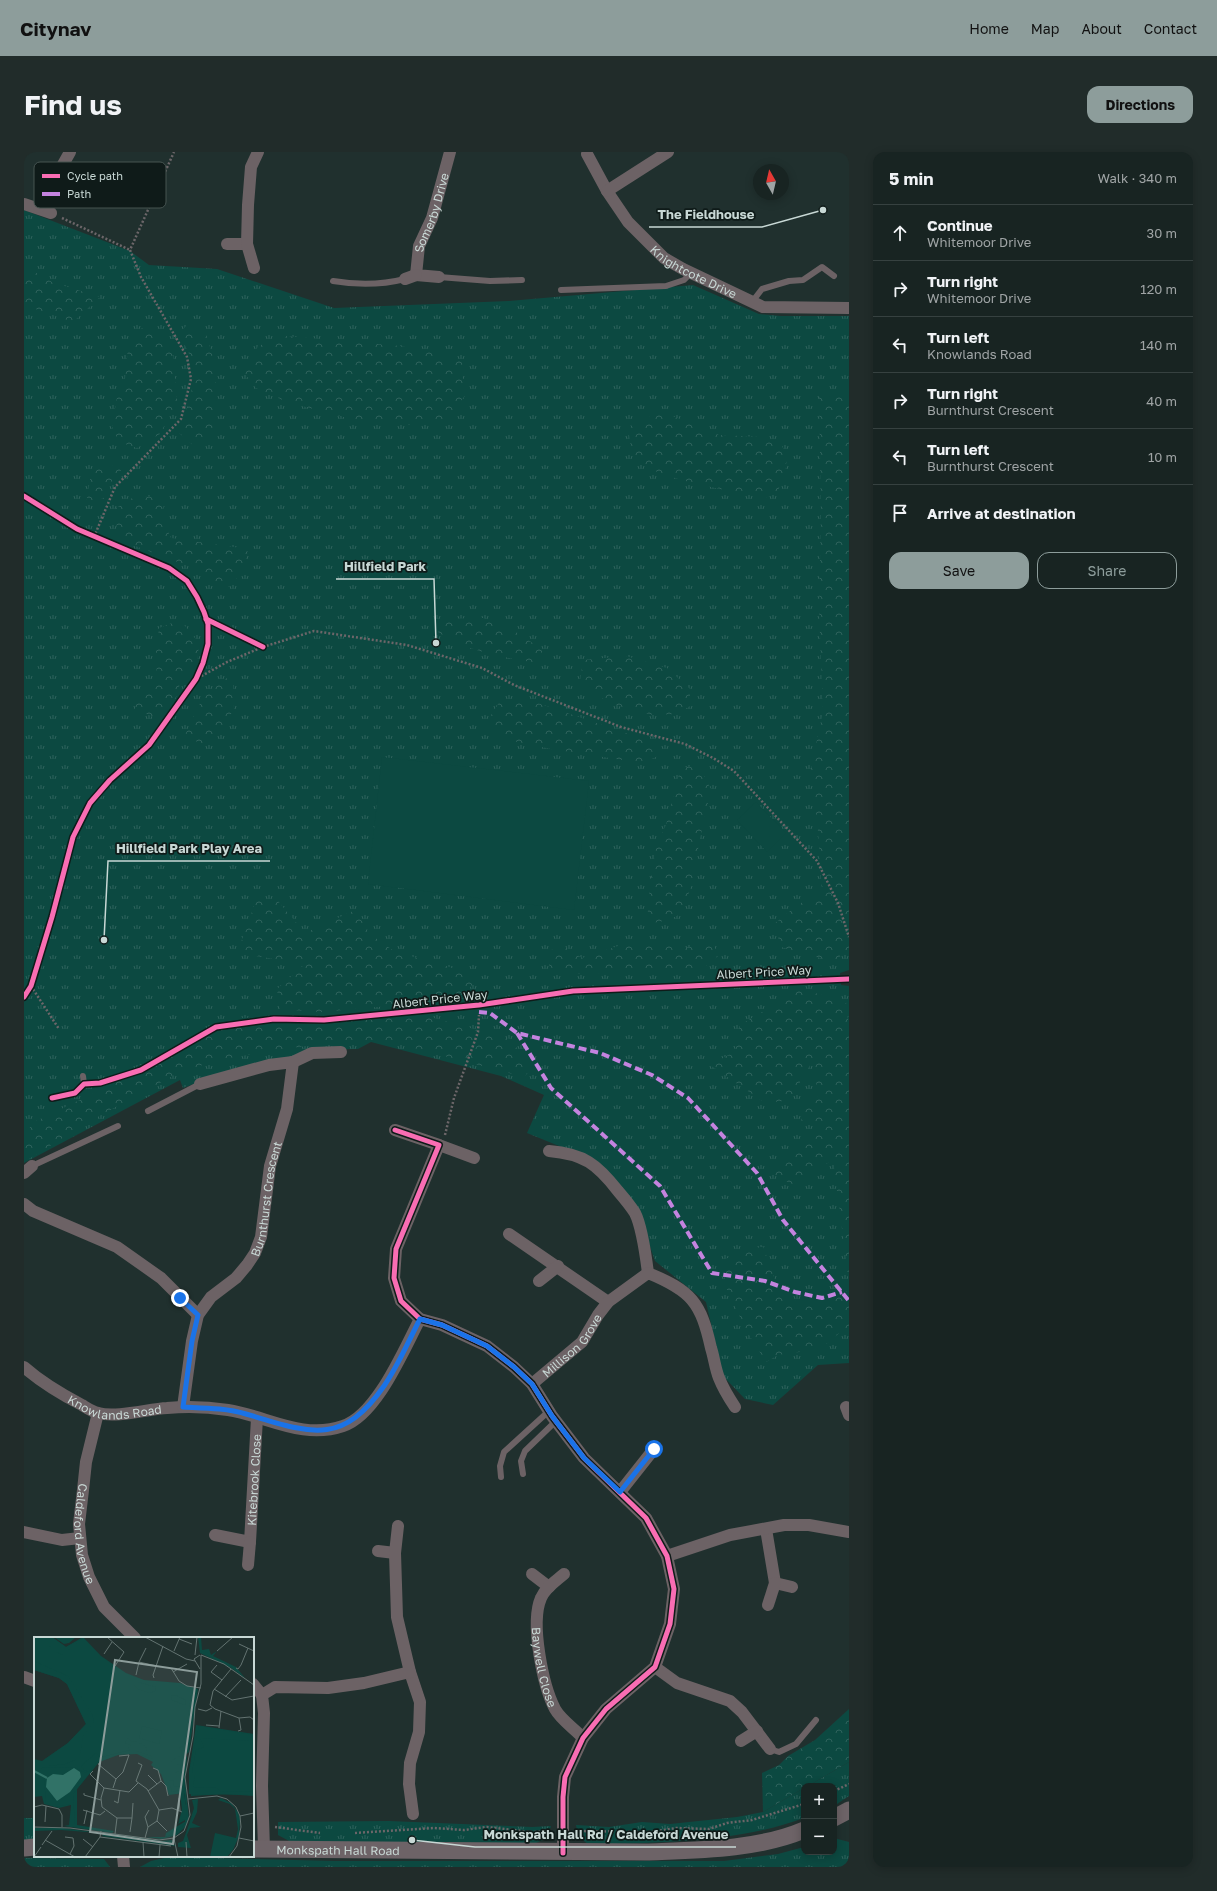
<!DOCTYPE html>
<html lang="en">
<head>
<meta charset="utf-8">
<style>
	:root { --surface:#182422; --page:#212c2a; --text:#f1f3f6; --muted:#9fa4a5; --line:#364140; --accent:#8d9d9b }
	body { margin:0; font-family:"Golos Text",sans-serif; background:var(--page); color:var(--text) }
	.controls { position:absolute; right:12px; bottom:12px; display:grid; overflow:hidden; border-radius:8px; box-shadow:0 2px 10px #0003 }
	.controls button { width:36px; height:36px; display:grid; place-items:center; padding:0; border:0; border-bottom:1px solid var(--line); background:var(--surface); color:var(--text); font:20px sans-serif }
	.compass { position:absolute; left:729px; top:12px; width:36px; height:36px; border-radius:50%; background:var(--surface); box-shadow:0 2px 10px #0003; rotate:352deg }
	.stop { position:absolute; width:12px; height:12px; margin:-9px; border:3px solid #1a73e8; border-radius:50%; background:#fff }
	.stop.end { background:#1a73e8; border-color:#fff; box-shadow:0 1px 4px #0008 }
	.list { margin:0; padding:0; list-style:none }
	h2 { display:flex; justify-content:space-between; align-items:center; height:52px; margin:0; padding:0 16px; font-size:17px }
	h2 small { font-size:13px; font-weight:400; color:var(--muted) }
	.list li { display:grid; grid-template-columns:26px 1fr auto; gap:12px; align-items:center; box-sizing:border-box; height:56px; padding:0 16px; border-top:1px solid var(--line) }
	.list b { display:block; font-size:15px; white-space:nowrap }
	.list p { margin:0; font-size:13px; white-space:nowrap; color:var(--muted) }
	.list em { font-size:13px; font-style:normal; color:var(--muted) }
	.actions { display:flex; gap:8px; padding:12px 16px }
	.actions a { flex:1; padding:9px 0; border:1px solid var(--accent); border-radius:12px; text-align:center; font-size:14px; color:var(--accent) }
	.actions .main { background:var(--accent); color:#111 }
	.icon { flex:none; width:22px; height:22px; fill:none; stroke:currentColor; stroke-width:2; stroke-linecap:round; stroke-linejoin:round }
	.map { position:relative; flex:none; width:825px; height:1715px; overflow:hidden; border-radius:12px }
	header { display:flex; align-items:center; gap:24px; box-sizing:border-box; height:56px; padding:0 20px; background:var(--accent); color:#111 }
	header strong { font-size:19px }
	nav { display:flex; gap:22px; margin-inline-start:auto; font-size:14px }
	.intro { display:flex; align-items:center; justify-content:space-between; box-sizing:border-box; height:96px; padding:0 24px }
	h1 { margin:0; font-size:28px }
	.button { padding:10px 18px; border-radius:12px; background:var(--accent); color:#111; font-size:14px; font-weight:700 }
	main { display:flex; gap:24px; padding:0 24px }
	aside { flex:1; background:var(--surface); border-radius:12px; box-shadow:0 2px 10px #0003 }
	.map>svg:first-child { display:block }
</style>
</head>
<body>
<header>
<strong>Citynav</strong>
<nav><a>Home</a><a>Map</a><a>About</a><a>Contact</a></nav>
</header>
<div class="intro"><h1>Find us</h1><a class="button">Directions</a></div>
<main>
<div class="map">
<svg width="825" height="1715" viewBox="0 0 825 1715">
	<defs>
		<pattern id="grass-tufts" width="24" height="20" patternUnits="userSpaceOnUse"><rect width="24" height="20" fill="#0c4941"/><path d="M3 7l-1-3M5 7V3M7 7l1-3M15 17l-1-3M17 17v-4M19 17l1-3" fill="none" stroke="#2e625c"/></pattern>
		<pattern id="forest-crowns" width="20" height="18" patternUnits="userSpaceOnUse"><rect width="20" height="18" fill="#0c4941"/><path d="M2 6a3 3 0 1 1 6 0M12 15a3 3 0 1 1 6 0" fill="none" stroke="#2e625c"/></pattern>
	</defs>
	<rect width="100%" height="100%" fill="#20302e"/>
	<g fill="url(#grass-tufts)">
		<polygon points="0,58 106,99 125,113 193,117 310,156 485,149 669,133 735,162 757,164 825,164 825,818 816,821 817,833 825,834 825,1211 794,1213 749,1253 721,1247 699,1224 682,1150 631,1109 611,1051 572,1009 503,981 520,943 477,924 347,890 334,897 285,898 268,905 201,920 159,936 156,928 0,1011"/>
		<polygon points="825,1610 825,1644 810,1654 810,1634 784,1634"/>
		<path d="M780,1636V1666C712,1691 636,1690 565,1693L554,1684L552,1673L585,1675L618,1670L646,1672L713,1665L739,1660Z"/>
		<rect x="0" y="1666" width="11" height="22"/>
		<polygon points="365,1669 508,1675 527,1674 523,1686 512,1691 267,1690 254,1683 254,1670"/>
		<polygon points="810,1686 825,1690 825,1715 116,1715 127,1709 145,1705 310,1709 700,1709 754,1702 780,1695 780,1700 810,1700"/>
		<polygon points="0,1706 80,1707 86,1715 0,1715"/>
	</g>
	<g fill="url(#forest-crowns)">
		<polygon points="0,114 28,130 76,145 49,170 0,153"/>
		<polygon points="122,170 149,201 153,249 136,282 113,296 95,290 88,275 93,245 101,227 104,196"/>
		<path d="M163,173L182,182L190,209L192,231L188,285L170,294L154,280C165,255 174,229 165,202C163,195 158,189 154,183Z"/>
		<polygon points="261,184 388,195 438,209 440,245 423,266 388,273 342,271 263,250 232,236 221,222 234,194"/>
		<polygon points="795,240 825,241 825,796 810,810 757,795 750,772 775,752 798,740 794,679 787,616 799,560 795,457 797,362"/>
		<path d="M636,259L695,283L737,285L757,292C767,310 761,321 754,339L741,346C712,339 639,329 617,311C606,302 606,288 604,275Z"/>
		<polygon points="99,312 94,326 87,330 82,345 62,353 67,322 79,314"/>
		<polygon points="139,343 140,370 147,386 224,397 219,420 204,435 188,428 172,417 93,387 92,356 110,345"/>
		<path d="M459,466L492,480L519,498L513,511C479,505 439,499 411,478L416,467Z"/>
		<polygon points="156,468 175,491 173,514 158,525 152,545 134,567 111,557 112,540 133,534 132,500 135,476"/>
		<polygon points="602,504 643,516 666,537 666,554 652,562 629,563 600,556 575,545 556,530 559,508"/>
		<polygon points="202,526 209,532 210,558 194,579 177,592 161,583 180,543"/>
		<polygon points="505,548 631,591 639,602 618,611 527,597 484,588 469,580 464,568 476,549"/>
		<polygon points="673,611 687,637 675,691 669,729 658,761 645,768 623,772 626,731 633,691 642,673 656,618"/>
		<polygon points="233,746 254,749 281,781 331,758 346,782 370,799 416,813 440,818 451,830 434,848 296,860 256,857 253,837 281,812 213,801"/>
		<polygon points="687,786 694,804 677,818 544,822 527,819 521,800 540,794 558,806 594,794 632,791 662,796"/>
		<polygon points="777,837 822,850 825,877 825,1131 809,1007 772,1034 742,1019 791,988 795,974 777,970 782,946 794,944 789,908 768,944 759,949 741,951 686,913 710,900 716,873"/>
		<polygon points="388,860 486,887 508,916 500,925 359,888 321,889 259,897 194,908 154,921 66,969 0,1010 0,982 12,969 81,936 118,911 216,866"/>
		<polygon points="739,1094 757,1145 798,1156 825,1138 825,1184 819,1178 796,1197 754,1203 742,1210 722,1178 701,1133 701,1107"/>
		<polygon points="825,1557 825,1610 784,1634 780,1634 780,1636 739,1660 738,1621 755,1613 764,1604 791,1588"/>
	</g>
	<g fill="#0c4941">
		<polygon points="358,605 565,629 550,758 344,732"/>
		<polygon points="732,650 762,681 743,700 713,668"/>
	</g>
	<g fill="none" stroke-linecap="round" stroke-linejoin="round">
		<g stroke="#6c6669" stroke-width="2.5" stroke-dasharray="2 2" stroke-linecap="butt">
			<polyline points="38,66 106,98"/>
			<polyline points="70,385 91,335 157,267 167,227 163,205 117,125 106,98 150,0"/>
			<polyline points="182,467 239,495"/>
			<polyline points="7,834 35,877"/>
			<polyline points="0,845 7,834 28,765 49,685 66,651 86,628 125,593 172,527 203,510 239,495 290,479 383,493 458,516 490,533 597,575 661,592 689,606 710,619 793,709 814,751 825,785"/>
			<polyline points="421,983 430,946 454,880 455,863"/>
			<polyline points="810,1639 825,1632"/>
			<polyline points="251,1675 296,1681"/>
			<polyline points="552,1679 627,1680 652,1676 685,1677 703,1671 728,1668 780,1652"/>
			<polyline points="331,1681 410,1676 440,1678 463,1675 508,1680 527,1679"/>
		</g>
		<g stroke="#6c6265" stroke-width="6">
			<polyline points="415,125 466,129 498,128"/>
			<path d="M309,129C333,133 357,133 381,127"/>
			<polyline points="537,138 642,134 660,128 667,121"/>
			<polyline points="728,150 738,137 765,129 779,128 798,115 810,124"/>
			<polyline points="59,924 60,932"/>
			<polyline points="28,946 51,941 60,932 76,931 117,918 192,875 250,867 300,868 455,853 549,839 825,827"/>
			<polyline points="124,959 176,932"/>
			<polyline points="8,1014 94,974"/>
			<polyline points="499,1322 497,1309 501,1299 532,1269"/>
			<polyline points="477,1325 476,1314 480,1300 525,1259"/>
			<polyline points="746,1597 755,1600 772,1592 792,1568"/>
		</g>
		<g stroke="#6c6265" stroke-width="12">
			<path id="s1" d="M563,2L583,39L604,70L640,106L659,117L739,155L825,156"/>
			<polyline points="583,39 644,0"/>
			<polyline points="0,52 27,61"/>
			<polyline points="15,55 46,0"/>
			<polyline points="203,92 223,92"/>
			<polyline points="230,116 223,92 224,53 227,15 234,0"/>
			<path id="s2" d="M415,125L392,123L395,94L408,66L426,0"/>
			<polyline points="381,127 392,123"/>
			<polyline points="269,910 288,901 317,900"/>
			<polyline points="371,978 415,993 372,1097 370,1126 377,1149 396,1167 418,1173 463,1194 490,1215 508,1232 528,1264 560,1306 622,1366 643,1404 650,1437 646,1472 631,1515 582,1557 559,1586 541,1625 539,1645 539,1701"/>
			<polyline points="415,993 450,1006"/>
			<path d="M525,999C560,1002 573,1012 594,1039C600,1046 606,1053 611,1061C618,1075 622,1105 624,1121"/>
			<polyline points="0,1021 8,1014"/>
			<polyline points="0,1052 9,1059 93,1095 137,1126 174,1163"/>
			<polyline points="485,1082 584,1150"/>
			<polyline points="515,1129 534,1114"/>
			<path id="s3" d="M0,1215C17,1230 37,1242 58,1253C63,1256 69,1260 74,1261C93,1266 124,1257 143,1256C163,1254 185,1255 204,1258C243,1264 278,1288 319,1274C353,1263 380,1197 396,1167"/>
			<path id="s4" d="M508,1232L558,1190L574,1163L584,1150L624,1121C668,1139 677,1151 687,1196C690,1205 691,1216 695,1226C699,1236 705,1246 711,1255"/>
			<path id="s5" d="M159,1255L168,1189L174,1163L187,1145L212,1126L223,1113L231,1101L237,1085L246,1014L263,957L269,910L245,913L176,932"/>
			<polyline points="822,1255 825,1263"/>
			<path id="s6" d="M74,1261L62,1310L59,1338L55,1372L58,1403L65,1425L80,1455L111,1486"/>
			<polyline points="596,1340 630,1297"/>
			<polyline points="742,1377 751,1431 768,1435"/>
			<polyline points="0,1380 38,1388 56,1386"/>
			<path id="s7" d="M191,1383L226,1390L233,1266"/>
			<polyline points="354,1399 371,1401"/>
			<polyline points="643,1404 706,1383 760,1373 785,1373 825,1380"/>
			<polyline points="224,1413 226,1390"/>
			<polyline points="508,1422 525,1435"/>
			<path id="s8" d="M540,1422C532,1429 521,1436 517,1446C506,1471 519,1534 531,1557C537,1568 551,1577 559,1586"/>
			<polyline points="744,1453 751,1431"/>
			<polyline points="631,1515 653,1531 706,1549 718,1560 746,1597"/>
			<polyline points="386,1520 396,1550 395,1580 386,1611 385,1632 389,1662"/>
			<polyline points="0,1525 11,1529"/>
			<polyline points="229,1532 238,1543"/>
			<polyline points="717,1589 733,1579"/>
			<polyline points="240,1697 238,1634 240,1561 238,1543 251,1535 304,1536 340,1531 386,1520 373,1465 371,1401 374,1374"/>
			<polyline points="99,1704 100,1715"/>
		</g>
		<g stroke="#6d6367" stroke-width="17">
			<polyline points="810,1666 825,1658"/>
			<polyline points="0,1696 11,1695"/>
			<path id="s9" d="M229,1697L622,1700C673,1698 733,1698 780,1678"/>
		</g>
		<g stroke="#c483df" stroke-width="4" stroke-dasharray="8 4" stroke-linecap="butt">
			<polyline points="455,860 466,861 493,881 576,901 628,923 664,946 733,1021 759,1068 825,1149"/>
			<polyline points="493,881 527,936 636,1034 688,1121 741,1129 771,1140 798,1146 818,1140"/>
		</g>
		<defs>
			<g id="cycleway">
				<polyline points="0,344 53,377 145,416 163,429 173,445 180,460 184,472 184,492 179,511 172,527 125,593 86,628 66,651 49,685 28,765 7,834 0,845"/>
				<polyline points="182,467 239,495"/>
				<polyline points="28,946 51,941 60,932 76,931 117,918 192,875 250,867 300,868 455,853 549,839 825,827"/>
				<polyline points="371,978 415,993 372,1097 370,1126 377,1149 396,1167 418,1173 463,1194 490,1215 508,1232 528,1264 560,1306 622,1366 643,1404 650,1437 646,1472 631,1515 582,1557 559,1586 541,1625 539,1645 539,1701"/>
			</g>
		</defs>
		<use href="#cycleway" stroke="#0f1b19" stroke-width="8"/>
		<use href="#cycleway" stroke="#f96db3" stroke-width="5"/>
	</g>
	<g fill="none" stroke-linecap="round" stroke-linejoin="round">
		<path stroke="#1a73e8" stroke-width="5" d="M156,1146L174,1163L168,1189L159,1255C180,1256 202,1256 222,1262C284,1280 317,1296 360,1234C374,1214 384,1190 396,1167L418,1173L463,1194L490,1215L508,1232L528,1264L560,1306L596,1340L630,1297"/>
	</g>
	<g text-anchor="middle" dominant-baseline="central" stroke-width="3.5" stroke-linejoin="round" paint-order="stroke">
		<g font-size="12" fill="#c8d8d5" stroke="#0f1b19">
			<text stroke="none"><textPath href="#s2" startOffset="88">Somerby Drive</textPath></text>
			<text stroke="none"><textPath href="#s1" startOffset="163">Knightcote Drive</textPath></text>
			<text transform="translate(740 820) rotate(-3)">Albert Price Way</text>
			<text transform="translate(416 847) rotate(-6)">Albert Price Way</text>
			<text stroke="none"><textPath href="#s5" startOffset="234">Burnthurst Crescent</textPath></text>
			<text stroke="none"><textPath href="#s4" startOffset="56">Millison Grove</textPath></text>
			<text stroke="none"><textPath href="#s3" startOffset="103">Knowlands Road</textPath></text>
			<text stroke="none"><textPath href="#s7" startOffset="98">Kitebrook Close</textPath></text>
			<text stroke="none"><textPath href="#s6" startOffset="123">Caldeford Avenue</textPath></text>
			<text stroke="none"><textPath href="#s8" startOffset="104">Baywell Close</textPath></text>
			<text stroke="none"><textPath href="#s9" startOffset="85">Monkspath Hall Road</textPath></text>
		</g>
	</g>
	<g transform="translate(10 1485)">
		<rect width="220" height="220" fill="#20302e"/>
		<path d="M0,0H18L32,10L49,0L67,19L92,36L110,43L146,46L164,52L155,115L151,118L153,120L151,145L155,181L152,189L143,198L128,202L112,200H131L144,195L151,185V183L144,187L152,169L150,156L135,158L127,137L117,128L119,125L103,117L83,118L65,125L43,152V188L80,194L78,196L30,189L35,188L37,168L25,171L10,167L8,159L0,160V122L8,124L34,106L52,87L33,47L25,41L0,33ZM164,0H167L168,13L175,12L177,18L183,14L179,19L202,30L211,41L197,31L166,16ZM162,88L220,97V159L191,157L157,159L155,135ZM187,161L197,166L204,175L206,182L205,199L199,213L193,220H176L181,196L202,201L204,192L201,172L196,167L184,163ZM0,191H29L65,196L27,193L0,194ZM71,196L127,204L138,203L141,209L68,199Z" fill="#0c4941"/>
		<path d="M6,0H18L32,10L49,1L29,18L22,15ZM0,24L34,39L58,77L60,85L49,99L46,117L41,123L31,127L15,129L11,127V122L34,106L52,87L33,47L25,41L0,33ZM104,45L122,50L121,54L116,56L104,52L100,48ZM141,58L152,63L151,68L138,63L137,59ZM157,58L161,59L155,110L150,116L145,111L150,108ZM165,89L220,98V104L166,101L170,110L162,113L158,135L161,138L159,150L183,151L187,155L220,154V158L155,157V135ZM94,101L98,105L103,104L113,111L112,114H102L117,119L119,122L104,117H87L65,125L39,157L41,187H37V167L21,170L12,166L10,141L5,136L8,131L39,130L52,136L68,120L96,113L94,111L97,108L91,106ZM40,131L46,135L47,140L42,147L32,158L19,162L13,141L19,137L29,138ZM147,118L151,120L150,155L146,153L138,155L135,144L139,143L140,149L144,150L147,149L148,136H141L146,133L147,126L142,129L137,124ZM146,156H150L153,175L152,182L145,184L148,172ZM164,162L163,175L158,186L167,190L156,191L153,198L157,211L144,210V206L149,204L155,187L160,171L158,163ZM152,184L145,196L131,200L132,196Z" fill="#0c4941" fill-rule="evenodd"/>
		<path d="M62,116L67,121L55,135L50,133L47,129Z" fill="#0c4941"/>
		<path d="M20,0H42L35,6L30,7ZM108,89L128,94L125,107L105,101Z" fill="#0c4941"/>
		<path d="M40,131L46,135L47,140L36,155L23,164L12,150L13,141L19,137L29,138Z" fill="#317267"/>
		<path fill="none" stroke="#317267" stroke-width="2" d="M0,134L13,141"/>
		<path fill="none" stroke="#637371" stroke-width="1" d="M73,0L90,15L81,29M111,0L152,22L161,24M145,2L158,7M205,7L220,14M140,14L146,0M183,14L199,0M70,17L78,5M161,18L163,0M166,18L160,22L166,32M167,18L190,27L220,48M105,25L112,11M183,28L177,35L188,43M137,31L145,44L153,49L167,51M202,31L204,32L207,28L214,11M197,32L179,54L176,68L181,72L205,81L216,80L220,83M139,35L153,27M102,38L105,25L123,29M120,41L119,38L129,9M180,52L198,63L220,59M191,60L207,43M164,72L172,74L178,71M172,88L185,89M185,91L187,74M204,94L207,93L205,81M67,125L64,127L82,142M104,126L108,128L102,144L113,152L125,173L123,184L114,190L111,201M119,131L124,133L127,144M59,134L56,137L70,151L95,155L104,146M114,138L123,147M70,151L67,161L68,170L83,181M79,151L82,142L89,135L95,118L85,119M114,154L127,144L132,149L134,159M50,156V158L67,163M145,161L146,174M154,162L183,159L193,162L202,170L206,179L207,190L203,209L195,220M80,164L84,166L86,153M0,170L8,168L25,172L28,178V190M49,173L66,178L71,174M125,173L138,171L148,175M206,179L220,176M123,184L133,194M11,185L12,169M50,187L53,173M0,190L36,191L125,203L140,201L150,194L156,178L151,140L159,99L161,70L167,47V18M114,190L111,180L115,173M96,195L98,181M81,197L83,181H98L99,166M31,200L39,201L40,209L36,217M66,200L137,209M205,201L220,204M49,202L59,210M140,202L144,220M11,203L41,220M109,205L110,220M152,205L153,220M8,208L18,194M0,220L7,210M51,220L66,200L67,194M125,220L126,208"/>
		<path fill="#8d9d9b" fill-opacity="0.15" stroke="#8d9d9b" stroke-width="2" d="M81,23L163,35L139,207L56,195Z"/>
		<rect width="220" height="220" fill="none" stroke="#c8d8d5" stroke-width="2"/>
	</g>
	<rect x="10" y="10" width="132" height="46" rx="6" fill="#0f1b19" stroke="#465451" stroke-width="1"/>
	<rect x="18" y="22" width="18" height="4" fill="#f96db3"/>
	<rect x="18" y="40" width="18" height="4" fill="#c483df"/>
	<g font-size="11" fill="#c8d8d5">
		<text x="43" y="28">Cycle path</text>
		<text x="43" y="46">Path</text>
	</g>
	<path fill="none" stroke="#c8d8d5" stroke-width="1.5" d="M799 58L738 75H625M412 491L410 427H312M80 788L84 709H246M388 1688L451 1695H712"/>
	<g fill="#c8d8d5" stroke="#0f1b19" stroke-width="1.5">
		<circle cx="799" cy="58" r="4"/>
		<circle cx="412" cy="491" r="4"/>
		<circle cx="80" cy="788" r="4"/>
		<circle cx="388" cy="1688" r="4"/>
	</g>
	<g font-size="13" text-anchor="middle" font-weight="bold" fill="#c8d8d5" stroke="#0f1b19" stroke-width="3.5" stroke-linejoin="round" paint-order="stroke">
		<text x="682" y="67">The Fieldhouse</text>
		<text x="361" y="419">Hillfield Park</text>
		<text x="165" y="701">Hillfield Park Play Area</text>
		<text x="582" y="1687">Monkspath Hall Rd / Caldeford Avenue</text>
	</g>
</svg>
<div class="controls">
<button>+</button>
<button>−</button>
</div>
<svg class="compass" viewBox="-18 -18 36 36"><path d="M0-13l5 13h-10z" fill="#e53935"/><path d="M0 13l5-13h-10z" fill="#9fa4a5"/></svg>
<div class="stop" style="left:630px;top:1297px"></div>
<div class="stop end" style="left:156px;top:1146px"></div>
</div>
<aside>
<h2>5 min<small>Walk · 340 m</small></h2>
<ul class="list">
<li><svg class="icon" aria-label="ahead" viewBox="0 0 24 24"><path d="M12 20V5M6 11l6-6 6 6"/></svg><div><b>Continue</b><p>Whitemoor Drive</p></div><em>30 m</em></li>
<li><svg class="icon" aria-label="right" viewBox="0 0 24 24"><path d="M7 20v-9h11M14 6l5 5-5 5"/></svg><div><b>Turn right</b><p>Whitemoor Drive</p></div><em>120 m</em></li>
<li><svg class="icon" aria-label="left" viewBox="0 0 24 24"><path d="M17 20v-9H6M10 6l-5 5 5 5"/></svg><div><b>Turn left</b><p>Knowlands Road</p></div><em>140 m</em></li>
<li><svg class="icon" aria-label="right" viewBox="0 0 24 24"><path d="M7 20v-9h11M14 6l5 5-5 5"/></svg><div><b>Turn right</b><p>Burnthurst Crescent</p></div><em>40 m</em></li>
<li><svg class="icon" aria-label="left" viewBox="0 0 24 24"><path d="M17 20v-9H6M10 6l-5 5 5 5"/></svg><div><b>Turn left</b><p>Burnthurst Crescent</p></div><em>10 m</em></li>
<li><svg class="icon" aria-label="arrive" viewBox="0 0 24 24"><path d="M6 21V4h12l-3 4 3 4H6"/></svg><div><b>Arrive at destination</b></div></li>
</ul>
<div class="actions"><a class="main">Save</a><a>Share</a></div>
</aside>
</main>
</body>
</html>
